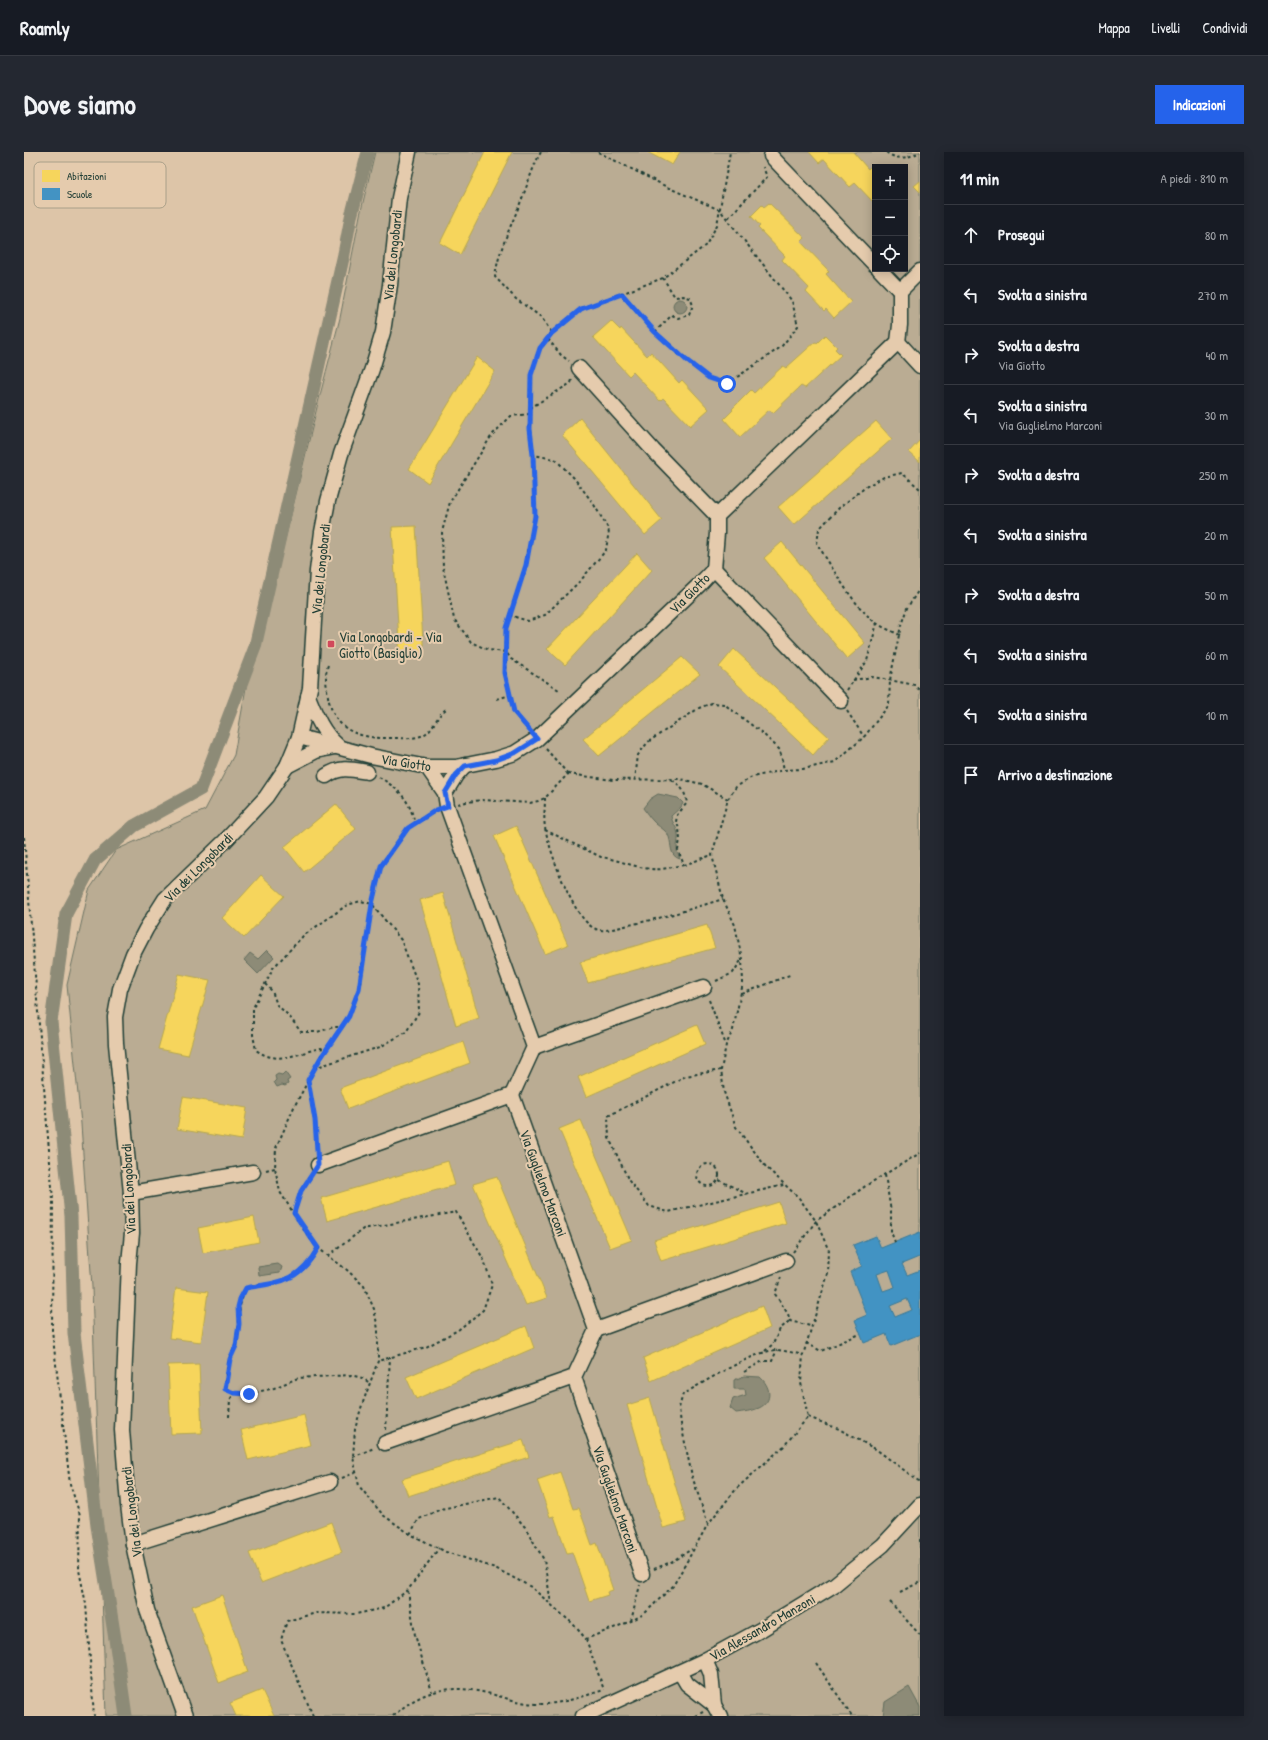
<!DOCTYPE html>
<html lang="it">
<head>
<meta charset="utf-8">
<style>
	:root { --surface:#171b24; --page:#242831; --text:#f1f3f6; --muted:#9ea1a6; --line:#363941; --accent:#2563eb }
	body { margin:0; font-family:"Patrick Hand",sans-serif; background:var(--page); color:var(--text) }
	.controls { position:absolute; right:12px; top:12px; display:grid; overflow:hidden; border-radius:0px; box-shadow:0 2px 10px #0003 }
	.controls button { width:36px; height:36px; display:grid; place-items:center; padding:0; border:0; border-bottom:1px solid var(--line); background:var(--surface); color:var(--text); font:20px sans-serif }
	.stop { position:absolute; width:12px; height:12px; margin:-9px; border:3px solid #2563eb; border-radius:50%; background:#fff }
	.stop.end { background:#2563eb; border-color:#fff; box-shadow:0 1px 4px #0008 }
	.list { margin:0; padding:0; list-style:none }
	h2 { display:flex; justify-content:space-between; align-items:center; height:52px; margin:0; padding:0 16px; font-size:17px }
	h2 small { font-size:13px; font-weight:400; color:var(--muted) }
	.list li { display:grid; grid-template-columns:26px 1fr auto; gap:12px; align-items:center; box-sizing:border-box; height:60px; padding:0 16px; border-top:1px solid var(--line) }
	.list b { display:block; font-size:15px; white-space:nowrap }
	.list p { margin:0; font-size:13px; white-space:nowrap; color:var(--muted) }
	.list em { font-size:13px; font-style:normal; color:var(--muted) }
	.icon { flex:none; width:22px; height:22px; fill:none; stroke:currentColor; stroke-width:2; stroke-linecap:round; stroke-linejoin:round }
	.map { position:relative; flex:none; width:896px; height:1564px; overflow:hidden; border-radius:0px }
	header { display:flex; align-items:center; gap:24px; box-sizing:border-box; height:56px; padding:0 20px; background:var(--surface); border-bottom:1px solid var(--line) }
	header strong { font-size:19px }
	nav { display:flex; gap:22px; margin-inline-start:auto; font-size:14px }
	.intro { display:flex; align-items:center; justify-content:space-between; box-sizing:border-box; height:96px; padding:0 24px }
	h1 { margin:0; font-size:28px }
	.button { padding:10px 18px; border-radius:0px; background:var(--accent); color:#fff; font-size:14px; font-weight:700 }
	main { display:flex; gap:24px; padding:0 24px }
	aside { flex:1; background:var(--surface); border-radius:0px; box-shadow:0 2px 10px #0003 }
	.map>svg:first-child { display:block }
</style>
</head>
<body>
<header>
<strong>Roamly</strong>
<nav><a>Mappa</a><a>Livelli</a><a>Condividi</a></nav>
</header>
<div class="intro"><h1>Dove siamo</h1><a class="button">Indicazioni</a></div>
<main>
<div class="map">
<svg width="896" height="1564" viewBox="0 0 896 1564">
	<rect width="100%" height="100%" fill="#ddc5a8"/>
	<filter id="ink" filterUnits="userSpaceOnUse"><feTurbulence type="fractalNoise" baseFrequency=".025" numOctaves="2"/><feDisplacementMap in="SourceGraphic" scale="8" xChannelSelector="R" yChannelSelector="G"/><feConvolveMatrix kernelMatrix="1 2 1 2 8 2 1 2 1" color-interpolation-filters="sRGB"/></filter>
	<g filter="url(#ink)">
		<path fill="#baac93" stroke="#6c7464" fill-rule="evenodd" d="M351,0H896V1564H82L68,1135L57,972L43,833L65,738L92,698L181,658L210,603L223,530L245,454L294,251L316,166L336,63ZM851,15H881V117H851Z"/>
		<g fill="#8d8b77" stroke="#616c5c">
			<circle cx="656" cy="154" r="7"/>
			<path d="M634,642L654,646L659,651L657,655L647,664C648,671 653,675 654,682C655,692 650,695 656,707C645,704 648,693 645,685C642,677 634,675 629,669C625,665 622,660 619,656L626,647Z"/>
			<polygon points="243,798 250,805 234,822 220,808 226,801 234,807"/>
			<polygon points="261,920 266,927 263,929 264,932 261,934 258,933 253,935 250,930 252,928 251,924 254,922 258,923"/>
			<polygon points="254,1112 258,1115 256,1121 235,1124 234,1115"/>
			<path d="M720,1224L736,1225C746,1234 750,1249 735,1256C728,1259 719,1260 712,1261L706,1256L709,1247L722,1243L721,1237H710V1228Z"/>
			<polygon points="885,1535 896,1555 896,1564 859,1564 861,1550"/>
		</g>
		<g fill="#f6d55c" stroke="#b6a750">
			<polygon points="461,0 488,0 436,103 416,91"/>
			<polygon points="623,0 656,0 648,13"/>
			<polygon points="785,0 829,0 844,17 848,13 851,16 851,52 831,31 826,35 800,7 795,11"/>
			<polygon points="896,29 896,40 890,34"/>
			<polygon points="745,51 781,86 777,90 805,119 802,122 827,150 810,166 802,157 800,159 782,140 785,136 758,108 761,104 734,76 736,74 727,64 738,53 740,55"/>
			<polygon points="587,169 596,178 597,176 623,204 627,200 655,231 658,228 685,257 666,274 639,246 636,249 609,220 605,224 569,185"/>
			<polygon points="801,183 813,195 811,197 817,203 781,236 777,234 749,261 745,258 716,285 700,267 709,258 708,257 727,238 730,241 759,214 762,216 791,190 793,191"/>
			<polygon points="453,205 471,219 404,331 385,317"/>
			<polygon points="556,266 638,368 621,383 538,283"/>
			<polygon points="852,269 868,287 770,373 754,355"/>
			<polygon points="896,288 896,310 885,300"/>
			<polygon points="392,374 400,506 376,506 368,375"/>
			<polygon points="758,390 841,491 823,507 740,406"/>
			<polygon points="613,401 628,418 541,513 523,497"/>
			<polygon points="710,497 805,585 789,603 695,515"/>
			<polygon points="658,505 676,522 575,604 559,587"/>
			<polygon points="312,652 332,677 280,720 260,695"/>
			<polygon points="492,674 544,793 521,802 470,684"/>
			<polygon points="237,723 260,744 220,786 198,766"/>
			<polygon points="419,741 455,866 432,874 396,748"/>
			<polygon points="683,773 691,796 564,831 556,810"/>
			<polygon points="155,822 186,828 164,903 134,897"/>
			<polygon points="673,873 681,892 562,945 554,925"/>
			<polygon points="439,890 446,911 324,957 316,936"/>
			<polygon points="159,945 223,956 218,988 153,977"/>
			<polygon points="557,968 608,1088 586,1096 535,977"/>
			<polygon points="424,1009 431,1033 303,1069 297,1046"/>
			<polygon points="473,1025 523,1146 502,1153 449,1032"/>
			<polygon points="755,1050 762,1071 637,1109 630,1088"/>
			<polygon points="230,1065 235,1090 179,1101 174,1076"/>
			<polygon points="152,1136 184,1140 177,1190 145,1186"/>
			<polygon points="738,1154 746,1176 627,1229 619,1206"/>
			<polygon points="502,1174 510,1196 392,1247 382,1225"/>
			<polygon points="175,1212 178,1281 147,1282 144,1213"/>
			<polygon points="626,1246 662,1370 639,1376 603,1253"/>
			<polygon points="280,1263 287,1293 224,1308 217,1278"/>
			<polygon points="499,1288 505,1305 384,1344 378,1327"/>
			<polygon points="536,1320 549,1357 555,1356 568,1393 573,1391 589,1438 583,1440 584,1443 565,1449 548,1400 543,1401 530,1364 526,1365 513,1328"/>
			<polygon points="307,1370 318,1400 237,1431 225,1401"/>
			<polygon points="198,1443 224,1520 195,1531 168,1454"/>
			<polygon points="238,1538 250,1564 212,1564 206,1551"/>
		</g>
		<path fill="#4393c3" stroke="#387998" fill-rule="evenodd" d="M896,1080V1107L895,1105L878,1112L883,1123L896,1118V1182L867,1194L862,1182L840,1191L831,1168L843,1163L826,1120L838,1114L829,1093L852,1084L857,1096ZM865,1118L871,1135L859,1139L853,1122ZM883,1147L888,1158L871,1165L866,1154Z"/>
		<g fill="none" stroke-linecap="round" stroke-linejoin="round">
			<polyline stroke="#8d8b77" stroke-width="13" points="102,1564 91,1487 73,1374 50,1181 47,1064 27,870 42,762 71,708 110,674 177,637 231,495 320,102 327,65 344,0"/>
			<defs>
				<g id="minor">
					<polyline points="747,4 851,113"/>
					<polyline points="855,117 876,139"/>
					<polyline points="874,190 896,214"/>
					<polyline points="555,216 629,298 693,364"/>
					<polyline points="690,417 817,549"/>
					<path d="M284,544C292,564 298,580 314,594"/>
					<polyline points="275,585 347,604 403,615 432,615 472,607 491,601 513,587 675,433 690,417 693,381 693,364 874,190 876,173 876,139 896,119"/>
					<polyline points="263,614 292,599 310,595"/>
					<polyline points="403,615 421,641 423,654 510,895 488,943 572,1178 550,1225 618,1422"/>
					<path d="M302,624C316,614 327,617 343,620"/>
					<polyline points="421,641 432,623 441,613"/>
					<polyline points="510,895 680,835"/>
					<polyline points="294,1013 488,943"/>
					<polyline points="107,1041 229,1020"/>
					<polyline points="572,1178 762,1109"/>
					<polyline points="361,1291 550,1225"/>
					<polyline points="109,1392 306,1330"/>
					<polyline points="681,1508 687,1522 690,1553 696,1564"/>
					<polyline points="656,1520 663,1532 690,1553"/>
					<polyline points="161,1564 123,1458 109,1392 104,1353 98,1278 105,1111 108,1081 107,1041 92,892 91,865 96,837 109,802 122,777 141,747 201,689 242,645 263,614 275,585 286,536 293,419 298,380 304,349 317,302 348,217 359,180 366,133 375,46 385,0"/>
					<polyline points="559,1564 681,1508 738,1477 810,1433 859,1393 896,1353"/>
				</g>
			</defs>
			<use href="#minor" stroke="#1f3d34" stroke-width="17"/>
			<g stroke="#1f3d34" stroke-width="2" stroke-dasharray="3 3" stroke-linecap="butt">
				<path d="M517,0C508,16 504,32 497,49C487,75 475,96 471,125L492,147L517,165L528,181"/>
				<polyline points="574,0 645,36 696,58 768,149 774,174 757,195 703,232 685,226 662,208 631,180 598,142"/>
				<path d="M862,0C873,9 884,6 896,0"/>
				<polyline points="704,66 743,25 739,15"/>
				<polyline points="631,180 648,163 654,166 665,163 669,153 666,146 659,144 651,145 639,126"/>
				<polyline points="524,187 537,203 545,209"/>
				<polyline points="506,256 547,231 548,228"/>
				<polyline points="506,262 487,264 468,283 426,350 418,380 419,415 430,467 447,490 464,498 482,500 487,507 535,538"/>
				<polyline points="485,463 504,469 521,463 557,428 582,398 585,378 569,351 550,326 531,307 509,303"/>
				<path d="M876,483C866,478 854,474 846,466C824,445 809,416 793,392L795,377L815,356L843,334L860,325L878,321L896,337"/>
				<path d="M304,513C301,521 302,529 303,537C307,578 332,587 369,586C378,586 389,587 397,584C410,579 412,562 424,556"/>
				<polyline points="829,528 849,525 891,533 896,539"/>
				<polyline points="823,538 843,509 853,471"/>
				<polyline points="473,547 486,543"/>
				<polyline points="823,559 840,585"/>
				<polyline points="504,577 490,560 481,521 482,476 502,413 511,364 509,303 506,277 507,223 516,196 528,181 557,157 639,126 682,93 693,73 706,0"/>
				<polyline points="522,597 544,622"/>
				<polygon points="544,622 589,628 656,627 678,632 704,647 688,703 699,747 711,773 718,807 719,831 709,878 702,893 697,918 700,940 712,975 742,1015 775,1046 792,1069 805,1099 804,1122 779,1203 777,1231 784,1265 760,1294 713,1336 684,1372 649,1434 620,1462 607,1469 562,1487 549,1472 507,1435 471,1416 422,1400 386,1382 359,1363 335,1334 329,1305 331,1277 338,1253 354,1209 354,1177 350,1157 340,1134 323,1118 294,1096 279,1076 256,1040 251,1016 252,996 270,955 296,907 325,864 335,837 348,752 357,714 384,676 412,658 442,650 458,648 506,651 514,649 521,646"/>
				<path d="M355,625C376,638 385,647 391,671"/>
				<polyline points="611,628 614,603 624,590 675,556 688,551 700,552 738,581 756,598 760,618"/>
				<path d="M648,628C658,634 661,640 663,651L653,663L652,670L655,676L656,688L654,698L660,713L688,703"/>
				<path d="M521,646C521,657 519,670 522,680C527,702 551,774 575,778C585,779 596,775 605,773C638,766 667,757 699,747"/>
				<polyline points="704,647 712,635 728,625 760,618 779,617 811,610 840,585 865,553 866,528 877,473 883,456 896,436"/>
				<path d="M521,678L577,705C597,708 618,719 638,717C645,716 652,714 660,713"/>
				<polyline points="0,685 29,1048 28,1178 46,1332 56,1363 55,1418 62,1452 70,1564"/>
				<polyline points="692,829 709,821 718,807"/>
				<polyline points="241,832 248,839 253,853 265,864 277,880 293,880 310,875 316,875"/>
				<polyline points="718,842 768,822"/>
				<polyline points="685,848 702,893"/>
				<path d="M290,916L356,895L382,880L395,860L394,832L377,788L348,752L337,749L323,753L279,784L249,816L229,856V883L232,898C254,914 273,901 297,896L301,898"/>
				<polyline points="697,918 662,924 584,964 585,986 605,1029 625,1054 644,1060 760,1033"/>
				<polyline points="284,929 291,968 293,1000"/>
				<circle cx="684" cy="1023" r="11"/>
				<polyline points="242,1018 251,1016"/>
				<polyline points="861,1023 867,1059 867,1080 871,1090"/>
				<polyline points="695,1028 721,1041"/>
				<polyline points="270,1061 277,1039 287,1024"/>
				<path d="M294,1096C275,1130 257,1130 222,1136C212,1156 216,1170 212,1192C211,1197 208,1201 206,1206C203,1215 203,1227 201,1237L210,1241L225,1242L250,1236L274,1226L327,1223L338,1226L346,1231"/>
				<polyline points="769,1100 792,1069 843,1033 896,1001"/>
				<polyline points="304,1104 339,1077 432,1060 460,1108 468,1133 459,1158 434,1178 402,1195 354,1209"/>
				<polyline points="757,1125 751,1142 764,1162 766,1169 786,1174"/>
				<polyline points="782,1191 797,1199 836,1182"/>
				<polyline points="741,1199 749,1192 756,1177 765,1169"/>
				<polyline points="720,1220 739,1209 748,1209 753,1198"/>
				<polyline points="205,1265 206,1248 210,1241"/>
				<polyline points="784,1265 815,1277 853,1298 896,1330"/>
				<polyline points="362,1278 366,1205"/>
				<polyline points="329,1305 350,1296"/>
				<polyline points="318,1326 333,1320"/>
				<path d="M684,1372L668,1324L657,1272L655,1256L659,1242C679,1231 733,1197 754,1198C762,1199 771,1201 779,1203"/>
				<polyline points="386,1382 395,1367 417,1357 475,1345 501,1375 520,1408 527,1451"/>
				<polyline points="896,1387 896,1397"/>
				<polyline points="630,1417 647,1410 668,1397"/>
				<polyline points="384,1439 391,1483 408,1540"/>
				<polyline points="876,1440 896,1430"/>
				<polyline points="866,1450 896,1483"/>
				<polyline points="607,1469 616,1433"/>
				<polyline points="562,1487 580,1538"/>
				<polyline points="792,1511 828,1564"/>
				<polyline points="289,1564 257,1488 263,1469 292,1461 332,1462 360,1456 384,1438 415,1396"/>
				<path d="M369,1564C400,1536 428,1532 467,1542C482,1546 496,1551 512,1552C535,1553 557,1545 580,1538"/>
				<polyline points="671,1564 679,1560"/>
			</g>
			<use href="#minor" stroke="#e5cbad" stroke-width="14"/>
		</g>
	</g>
	<g fill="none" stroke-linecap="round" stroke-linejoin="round" filter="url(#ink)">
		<path stroke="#2563eb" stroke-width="5" d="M225,1242L210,1241L201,1237L206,1207L212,1194L215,1172L214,1155L216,1147L222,1136C257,1130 275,1130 294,1096L270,1061L277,1039L294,1013L291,968L284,928L296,907L325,864L335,837L348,752L357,714L384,676L412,658L424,654L421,641L432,623L441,614L472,608L491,601L513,587L490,560L481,521L482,476L502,413L511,364L509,303L506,277L507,223L516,196L528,181L557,157L598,142L631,180L662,208L685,226L703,232"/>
	</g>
	<rect fill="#d1495b" stroke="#e5cbad" stroke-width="1.5" x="303" y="488" width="8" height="8" rx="2"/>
	<g text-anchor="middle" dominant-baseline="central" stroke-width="4" stroke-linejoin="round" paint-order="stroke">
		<g font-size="14" fill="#1f3d34" stroke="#e5cbad">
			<text transform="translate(368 103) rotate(-84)">Via dei Longobardi</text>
			<text transform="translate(296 417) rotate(-84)">Via dei Longobardi</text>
			<text transform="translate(665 441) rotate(-45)">Via Giotto</text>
			<text transform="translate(382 610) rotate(9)">Via Giotto</text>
			<text transform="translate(174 715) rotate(-45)">Via dei Longobardi</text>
			<text transform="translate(520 1031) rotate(70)">Via Guglielmo Marconi</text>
			<text transform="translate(104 1037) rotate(-93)">Via dei Longobardi</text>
			<text transform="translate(592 1347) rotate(71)">Via Guglielmo Marconi</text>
			<text transform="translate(107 1360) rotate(-97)">Via dei Longobardi</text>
			<text transform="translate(738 1475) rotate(-30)">Via Alessandro Manzoni</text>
		</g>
		<g font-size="14" fill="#1f3d34" stroke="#e5cbad" text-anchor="start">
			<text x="315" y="484">Via Longobardi - Via<tspan x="315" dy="16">Giotto (Basiglio)</tspan></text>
		</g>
	</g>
	<rect x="10" y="10" width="132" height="46" rx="6" fill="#e5cbad" stroke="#aaa089" stroke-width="1"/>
	<rect x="18" y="18" width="18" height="12" fill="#f6d55c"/>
	<rect x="18" y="36" width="18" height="12" fill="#4393c3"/>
	<g font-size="11" fill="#1f3d34">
		<text x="43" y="28">Abitazioni</text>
		<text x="43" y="46">Scuole</text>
	</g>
</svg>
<div class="controls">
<button>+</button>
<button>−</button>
<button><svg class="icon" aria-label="locate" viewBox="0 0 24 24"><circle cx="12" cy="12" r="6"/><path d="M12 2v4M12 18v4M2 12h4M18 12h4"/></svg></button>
</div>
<div class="stop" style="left:703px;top:232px"></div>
<div class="stop end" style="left:225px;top:1242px"></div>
</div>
<aside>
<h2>11 min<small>A piedi · 810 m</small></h2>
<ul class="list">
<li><svg class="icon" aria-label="ahead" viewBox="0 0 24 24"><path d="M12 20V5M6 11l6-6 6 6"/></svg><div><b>Prosegui</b></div><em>80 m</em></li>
<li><svg class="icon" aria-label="left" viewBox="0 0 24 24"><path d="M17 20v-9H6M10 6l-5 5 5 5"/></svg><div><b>Svolta a sinistra</b></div><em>270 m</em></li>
<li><svg class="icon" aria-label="right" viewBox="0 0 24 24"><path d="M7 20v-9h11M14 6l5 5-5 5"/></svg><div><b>Svolta a destra</b><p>Via Giotto</p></div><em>40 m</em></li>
<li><svg class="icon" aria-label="left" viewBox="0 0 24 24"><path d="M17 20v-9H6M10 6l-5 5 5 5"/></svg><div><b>Svolta a sinistra</b><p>Via Guglielmo Marconi</p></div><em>30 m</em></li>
<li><svg class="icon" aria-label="right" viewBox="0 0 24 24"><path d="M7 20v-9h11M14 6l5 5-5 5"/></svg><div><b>Svolta a destra</b></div><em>250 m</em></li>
<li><svg class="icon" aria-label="left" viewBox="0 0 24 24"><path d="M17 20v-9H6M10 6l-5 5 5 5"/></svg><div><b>Svolta a sinistra</b></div><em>20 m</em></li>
<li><svg class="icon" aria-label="right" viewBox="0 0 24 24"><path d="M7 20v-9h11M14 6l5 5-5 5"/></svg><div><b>Svolta a destra</b></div><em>50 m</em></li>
<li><svg class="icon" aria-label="left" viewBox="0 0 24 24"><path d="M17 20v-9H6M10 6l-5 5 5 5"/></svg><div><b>Svolta a sinistra</b></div><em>60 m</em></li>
<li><svg class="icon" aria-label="left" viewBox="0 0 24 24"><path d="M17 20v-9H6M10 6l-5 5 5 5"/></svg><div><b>Svolta a sinistra</b></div><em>10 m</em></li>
<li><svg class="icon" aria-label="arrive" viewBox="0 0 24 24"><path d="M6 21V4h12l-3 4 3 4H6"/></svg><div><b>Arrivo a destinazione</b></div></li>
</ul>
</aside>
</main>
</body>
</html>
